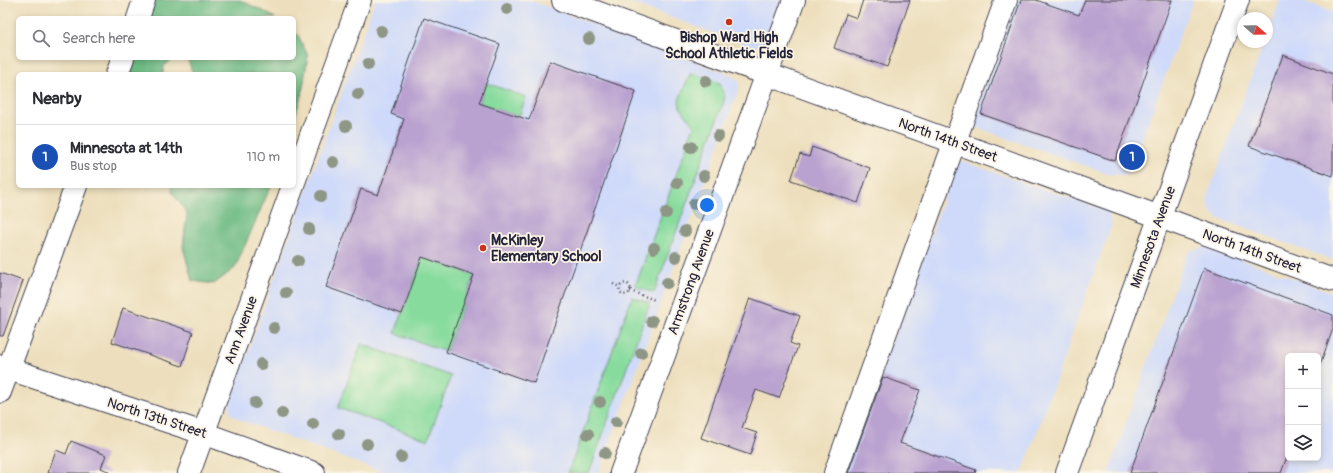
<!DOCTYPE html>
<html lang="en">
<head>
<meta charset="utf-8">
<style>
	:root { --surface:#fff; --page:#f2f2f3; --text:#2b2b33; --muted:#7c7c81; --line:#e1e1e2; --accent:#1a73e8 }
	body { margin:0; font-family:Pangolin,sans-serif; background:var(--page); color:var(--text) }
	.controls { position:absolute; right:12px; bottom:12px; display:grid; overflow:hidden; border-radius:6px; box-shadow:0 2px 6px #0003 }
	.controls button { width:36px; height:36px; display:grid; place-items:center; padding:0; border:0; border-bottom:1px solid var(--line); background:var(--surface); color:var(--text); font:20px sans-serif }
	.compass { position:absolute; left:1237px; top:12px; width:36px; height:36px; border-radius:50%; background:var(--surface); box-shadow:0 2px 6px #0003; rotate:110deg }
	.you { position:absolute; left:707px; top:205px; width:14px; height:14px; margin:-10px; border:3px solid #fff; border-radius:50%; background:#1a73e8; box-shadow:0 0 0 6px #1a73e833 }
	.badge { display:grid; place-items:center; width:26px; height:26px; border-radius:50%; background:var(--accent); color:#fff; font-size:13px; font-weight:700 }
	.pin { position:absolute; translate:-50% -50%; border:2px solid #fff; box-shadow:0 1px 4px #0006 }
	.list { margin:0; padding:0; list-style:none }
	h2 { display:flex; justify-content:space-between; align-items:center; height:52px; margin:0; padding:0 16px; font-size:17px }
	h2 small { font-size:13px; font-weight:400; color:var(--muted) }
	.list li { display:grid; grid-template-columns:26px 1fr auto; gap:12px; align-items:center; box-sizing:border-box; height:64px; padding:0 16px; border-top:1px solid var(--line) }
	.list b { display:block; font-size:15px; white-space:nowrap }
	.list p { margin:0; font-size:13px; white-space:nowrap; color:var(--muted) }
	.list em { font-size:13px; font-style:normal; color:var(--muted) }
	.icon { flex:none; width:22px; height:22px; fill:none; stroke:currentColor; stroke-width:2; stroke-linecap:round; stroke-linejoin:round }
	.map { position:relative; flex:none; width:1333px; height:473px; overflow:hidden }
	.search { position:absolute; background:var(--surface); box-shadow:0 2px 6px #0003; left:16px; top:16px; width:280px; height:44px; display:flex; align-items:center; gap:10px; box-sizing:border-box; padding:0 14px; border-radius:6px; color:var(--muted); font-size:15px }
	.panel { position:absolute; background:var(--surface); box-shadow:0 2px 6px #0003; left:16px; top:72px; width:280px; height:116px; border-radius:6px }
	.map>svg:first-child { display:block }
</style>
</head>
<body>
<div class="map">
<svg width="1333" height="473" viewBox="0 0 1333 473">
	<rect width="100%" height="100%" fill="#fcf5e5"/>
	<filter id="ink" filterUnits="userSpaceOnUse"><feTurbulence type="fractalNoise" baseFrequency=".025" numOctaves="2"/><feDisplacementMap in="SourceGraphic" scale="8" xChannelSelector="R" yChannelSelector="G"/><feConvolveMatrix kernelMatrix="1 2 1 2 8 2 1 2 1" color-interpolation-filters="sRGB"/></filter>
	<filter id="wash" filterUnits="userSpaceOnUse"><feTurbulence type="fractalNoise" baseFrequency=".012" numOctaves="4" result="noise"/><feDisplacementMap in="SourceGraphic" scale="16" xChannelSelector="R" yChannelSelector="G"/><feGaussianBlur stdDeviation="0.9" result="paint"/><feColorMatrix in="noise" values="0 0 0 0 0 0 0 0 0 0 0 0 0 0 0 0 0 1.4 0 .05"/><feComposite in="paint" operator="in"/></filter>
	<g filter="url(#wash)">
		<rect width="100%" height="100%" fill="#eddfbd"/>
		<g fill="#cfdafa" fill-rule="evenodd">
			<polygon points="375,0 529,0 731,75 739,81 739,89 599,473 385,473 240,420 231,414 229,406 231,399"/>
			<polygon points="623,0 783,0 767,44 752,47"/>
			<polygon points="1016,0 1193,0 1130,172 1122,175 1108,174 970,125"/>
			<polygon points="1280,0 1300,0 1333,12 1333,260 1219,219 1210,211 1207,200 1210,189 1264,42 1267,42 1267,35"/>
			<polygon points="958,160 1105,210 1109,214 1112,224 1022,473 844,473"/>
			<path d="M1203,247L1211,248L1333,293V473H1108L1186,256L1190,251ZM1288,356H1318V458H1288Z"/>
		</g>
		<g fill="#87db9d" stroke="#547e6c">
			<polygon points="690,74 695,74 720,83 725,98 654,293 637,287 636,284 694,126 680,107 679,100"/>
			<polygon points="486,83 526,97 519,117 479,103"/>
			<polygon points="422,257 474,275 446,352 395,333"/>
			<polygon points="632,297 650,303 589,473 568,473"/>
			<polygon points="361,344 451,376 428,440 338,408"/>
		</g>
		<g fill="#6dbb84" stroke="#486e60">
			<polygon points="153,0 240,0 267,13 275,18 147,18"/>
			<polygon points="294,32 298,35 308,56 302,93 294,120 294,74 193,74 187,58 294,58"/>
			<polygon points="134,58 173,58 164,66 163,74 128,74"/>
			<polygon points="171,186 271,186 235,268 214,284 192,281 183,247 187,213 172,192"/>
		</g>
		<g id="blocks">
			<g fill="#b9a2d0">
				<polygon points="863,0 910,0 887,67 834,48 846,14 857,18"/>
				<polygon points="1021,0 1036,0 1079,15 1085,0 1172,0 1115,161 981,114"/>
				<polygon points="424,18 500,44 479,103 529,120 550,61 636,91 534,383 446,352 474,275 422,257 402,314 326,287 361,189 378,195 404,119 391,114"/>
				<polygon points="1283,55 1333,74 1333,176 1249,146"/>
				<polygon points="812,147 870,168 858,203 791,180 800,154 809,157"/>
				<polygon points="1204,268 1333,315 1333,329 1318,370 1318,356 1288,356 1288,454 1281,473 1130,473"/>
				<polygon points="0,273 23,281 3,336 0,336"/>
				<polygon points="750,298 800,316 790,343 798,346 779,398 756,390 742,428 757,433 750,455 701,438"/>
				<polygon points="123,308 193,332 182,366 112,342"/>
				<polygon points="883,377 920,390 900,443 976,470 975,473 848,473"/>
				<polygon points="71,441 106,455 101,468 110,472 110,473 48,473 56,450 66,454"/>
			</g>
		</g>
	</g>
	<g filter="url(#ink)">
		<use href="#blocks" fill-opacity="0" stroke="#403e4e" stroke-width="1"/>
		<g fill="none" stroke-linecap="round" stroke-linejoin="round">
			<defs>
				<g id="minor">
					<polyline points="563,0 1333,280"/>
					<polyline points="138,18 144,0"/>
					<polyline points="117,74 123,58"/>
					<polyline points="294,182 360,0"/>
					<polyline points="0,366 203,433 314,473"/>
					<polyline points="0,392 76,186"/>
					<polyline points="189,473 293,186"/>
					<polyline points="621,473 794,0"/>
					<polyline points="835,473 1006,0"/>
				</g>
				<polyline id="major" points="1067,473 1238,0"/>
			</defs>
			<use href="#minor" stroke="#403e4e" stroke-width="24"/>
			<use href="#major" stroke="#403e4e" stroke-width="24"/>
			<g stroke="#403e4e" stroke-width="2.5" stroke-dasharray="1 3" stroke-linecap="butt">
				<circle cx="625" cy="289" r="5.5"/>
				<polyline points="613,284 620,287"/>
				<polyline points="630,291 655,300"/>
			</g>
			<use href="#minor" stroke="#fff" stroke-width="22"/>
			<use href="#major" stroke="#fff" stroke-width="22"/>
		</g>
		<g fill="#8e9685">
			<circle cx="507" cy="9" r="6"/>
			<circle cx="381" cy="31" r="6"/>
			<circle cx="589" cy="39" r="6"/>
			<circle cx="368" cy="64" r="6"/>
			<circle cx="706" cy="81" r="6"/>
			<circle cx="358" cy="94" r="6"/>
			<circle cx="346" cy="126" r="6"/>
			<circle cx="718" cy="136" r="6"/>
			<circle cx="691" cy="147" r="6"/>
			<circle cx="333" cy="162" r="6"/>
			<circle cx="704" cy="176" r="6"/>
			<circle cx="677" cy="183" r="6"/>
			<circle cx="321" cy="196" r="6"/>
			<circle cx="694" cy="204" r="6"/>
			<circle cx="666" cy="213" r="6"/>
			<circle cx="309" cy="229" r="6"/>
			<circle cx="685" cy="231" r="6"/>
			<circle cx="654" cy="248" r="6"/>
			<circle cx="676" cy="257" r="6"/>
			<circle cx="298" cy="261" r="6"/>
			<circle cx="667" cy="283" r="6"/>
			<circle cx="286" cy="293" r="6"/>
			<circle cx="652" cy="321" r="6"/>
			<circle cx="274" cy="328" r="6"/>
			<circle cx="641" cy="353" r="6"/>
			<circle cx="261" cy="364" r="6"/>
			<circle cx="600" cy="402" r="6"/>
			<circle cx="255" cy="403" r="6"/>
			<circle cx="282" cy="413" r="6"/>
			<circle cx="616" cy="422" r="6"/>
			<circle cx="313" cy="424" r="6"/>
			<circle cx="339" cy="434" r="6"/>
			<circle cx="588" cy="434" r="6"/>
			<circle cx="367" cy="444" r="6"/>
			<circle cx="605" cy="453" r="6"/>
			<circle cx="401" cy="457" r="6"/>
		</g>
	</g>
	<g fill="#c8321e" stroke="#fcf5e5" stroke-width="1.5">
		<circle cx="729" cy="22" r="4"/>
		<circle cx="483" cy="248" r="4"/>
	</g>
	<g text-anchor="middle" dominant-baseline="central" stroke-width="3.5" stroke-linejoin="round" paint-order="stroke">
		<g font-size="14" font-weight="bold" fill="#22223b" stroke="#fcf5e5">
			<text x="729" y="37">Bishop Ward High<tspan x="729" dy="16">School Athletic Fields</tspan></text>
			<text x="491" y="240" text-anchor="start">McKinley<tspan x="491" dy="16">Elementary School</tspan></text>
		</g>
		<g font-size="14" fill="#22223b" stroke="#fcf5e5">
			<text transform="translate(948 140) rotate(20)">North 14th Street</text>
			<text transform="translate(1153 237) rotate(-70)">Minnesota Avenue</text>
			<text transform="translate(1252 251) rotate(20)">North 14th Street</text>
			<text transform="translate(691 282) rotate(-70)">Armstrong Avenue</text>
			<text transform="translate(241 330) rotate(-70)">Ann Avenue</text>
			<text transform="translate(157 418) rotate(18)">North 13th Street</text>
		</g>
	</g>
</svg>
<div class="controls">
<button>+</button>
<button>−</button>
<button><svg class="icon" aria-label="layers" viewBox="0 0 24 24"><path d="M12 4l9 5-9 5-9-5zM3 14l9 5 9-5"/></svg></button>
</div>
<svg class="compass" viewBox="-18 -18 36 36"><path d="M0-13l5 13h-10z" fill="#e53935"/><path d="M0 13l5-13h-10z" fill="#7c7c81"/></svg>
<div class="you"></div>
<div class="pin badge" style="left:1132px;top:157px;background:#1a4fb4">1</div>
<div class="search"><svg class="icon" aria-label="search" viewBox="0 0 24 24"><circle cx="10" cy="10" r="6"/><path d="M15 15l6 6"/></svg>Search here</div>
<section class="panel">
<h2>Nearby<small></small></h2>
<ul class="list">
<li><span class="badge" style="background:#1a4fb4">1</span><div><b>Minnesota at 14th</b><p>Bus stop</p></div><em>110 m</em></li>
</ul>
</section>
</div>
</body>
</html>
